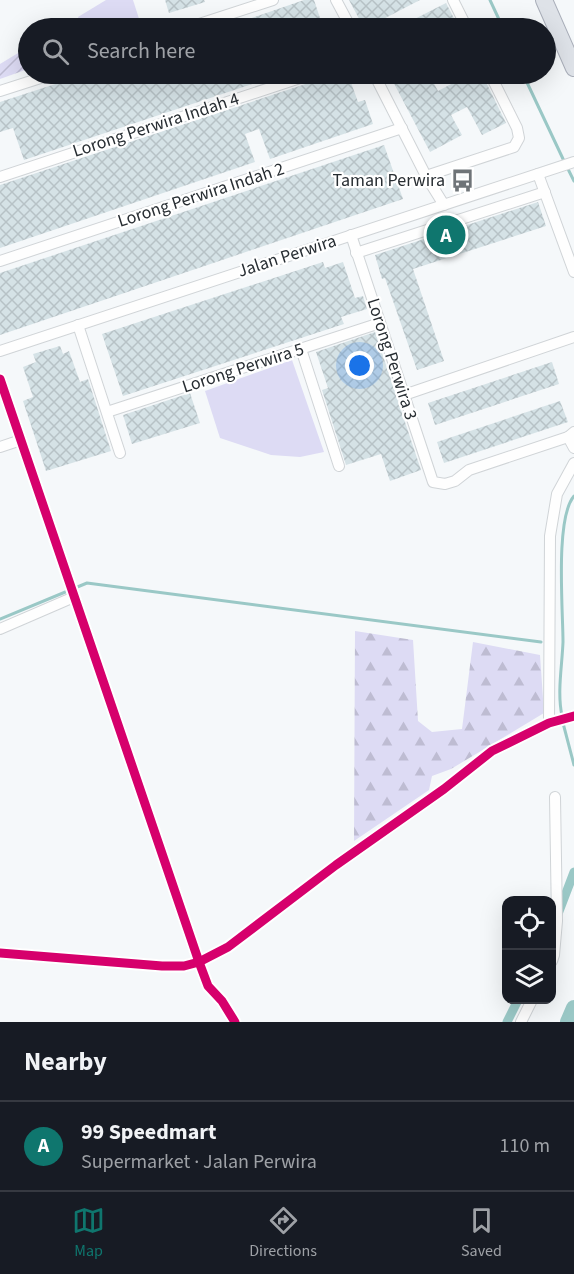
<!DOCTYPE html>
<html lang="en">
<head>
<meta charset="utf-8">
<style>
	:root { --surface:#171b24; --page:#20242c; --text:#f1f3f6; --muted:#9ea1a6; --line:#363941; --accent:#0f766e }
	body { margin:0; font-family:"Source Sans 3",sans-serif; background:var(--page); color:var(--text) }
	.controls { position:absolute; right:18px; bottom:18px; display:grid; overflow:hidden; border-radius:12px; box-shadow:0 6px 24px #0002 }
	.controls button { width:54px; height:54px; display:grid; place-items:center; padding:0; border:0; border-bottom:2px solid var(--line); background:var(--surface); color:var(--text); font:30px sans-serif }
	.you { position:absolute; left:360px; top:366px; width:21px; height:21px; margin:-15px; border:4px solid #fff; border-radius:50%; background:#1a73e8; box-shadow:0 0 0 9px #1a73e833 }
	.badge { display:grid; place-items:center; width:39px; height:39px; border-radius:50%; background:var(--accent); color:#fff; font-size:20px; font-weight:700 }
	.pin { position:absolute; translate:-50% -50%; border:3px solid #fff; box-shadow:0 2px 6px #0006 }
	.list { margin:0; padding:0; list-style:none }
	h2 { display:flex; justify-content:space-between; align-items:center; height:78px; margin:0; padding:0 24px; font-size:26px }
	h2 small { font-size:20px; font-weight:400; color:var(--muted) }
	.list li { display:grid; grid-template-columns:39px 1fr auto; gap:18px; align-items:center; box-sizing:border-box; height:90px; padding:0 24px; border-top:2px solid var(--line) }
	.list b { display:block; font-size:22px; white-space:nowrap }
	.list p { margin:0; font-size:20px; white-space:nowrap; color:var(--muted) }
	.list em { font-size:20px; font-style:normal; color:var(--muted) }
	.icon { flex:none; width:33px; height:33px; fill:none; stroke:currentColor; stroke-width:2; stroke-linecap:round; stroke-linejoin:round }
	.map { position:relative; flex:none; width:574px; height:1022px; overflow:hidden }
	.search { position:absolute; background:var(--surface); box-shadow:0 6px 24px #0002; left:18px; right:18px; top:18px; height:66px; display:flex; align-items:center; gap:15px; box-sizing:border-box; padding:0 21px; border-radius:33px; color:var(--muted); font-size:22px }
	.sheet { height:168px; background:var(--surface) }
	nav { display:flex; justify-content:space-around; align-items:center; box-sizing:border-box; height:84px; border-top:2px solid var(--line); background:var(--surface); font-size:16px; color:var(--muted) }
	nav a { display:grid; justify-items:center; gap:3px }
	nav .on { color:var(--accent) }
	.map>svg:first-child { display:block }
</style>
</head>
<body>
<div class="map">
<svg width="574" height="1022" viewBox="0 0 574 1022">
	<defs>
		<pattern id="forest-firs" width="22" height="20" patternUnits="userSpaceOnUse" patternTransform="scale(1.5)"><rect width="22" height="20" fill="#dddbf4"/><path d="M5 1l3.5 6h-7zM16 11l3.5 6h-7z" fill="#bebcd2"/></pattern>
		<pattern id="garden-furrows" width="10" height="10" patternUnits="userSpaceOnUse" patternTransform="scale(1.5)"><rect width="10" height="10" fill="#dddbf4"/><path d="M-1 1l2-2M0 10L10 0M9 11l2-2" fill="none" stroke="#bebcd2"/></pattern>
		<pattern id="building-cross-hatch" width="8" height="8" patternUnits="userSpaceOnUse" patternTransform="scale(1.5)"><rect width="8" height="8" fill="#d5e2e6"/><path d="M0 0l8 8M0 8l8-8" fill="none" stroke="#b7c2c6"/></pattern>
	</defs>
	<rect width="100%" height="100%" fill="#f5f8fa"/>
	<g fill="#dddbf4">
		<polygon points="106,0 133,0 142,28 82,28 78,17"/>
		<polygon points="292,360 324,452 300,457 271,455 220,438 205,391"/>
	</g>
	<polygon fill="url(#forest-firs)" points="355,631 413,640 418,721 432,732 462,729 473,642 540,655 544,713 451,769 432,776 429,790 354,841"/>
	<polygon fill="url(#garden-furrows)" points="28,47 28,69 0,79 0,64"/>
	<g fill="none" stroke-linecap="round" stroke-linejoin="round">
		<g stroke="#9ac8c6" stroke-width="3">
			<polyline points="490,0 503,28"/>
			<polyline points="523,74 564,161"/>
			<polyline points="567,167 574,181"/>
			<polyline points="0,619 87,583 541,642"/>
			<path d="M562,716C557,692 562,667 563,642C563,610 555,518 574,496"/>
			<polyline points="563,723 574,765"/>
		</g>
		<g stroke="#9ac8c6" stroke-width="9">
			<polyline points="558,914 574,872"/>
			<polyline points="507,1022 518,1000"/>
		</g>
		<polyline stroke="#9ac8c6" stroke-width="16" points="568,1022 574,1008"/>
	</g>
	<g fill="url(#building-cross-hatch)">
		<polygon points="165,0 204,0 205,2 169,13"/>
		<polygon points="304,0 314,0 322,24 309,28 223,28"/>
		<polygon points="349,0 420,0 366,28 364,28"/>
		<polygon points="446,3 459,28 397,28"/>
		<polygon points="86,74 278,74 279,75 24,160 13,128 0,132 0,102"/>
		<polygon points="336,74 348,74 358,102 365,100 373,124 270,159 259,129 245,134 255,162 0,248 0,185"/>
		<polygon points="389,74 429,74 438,91 455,82 450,74 482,74 506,123 482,135 467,107 451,115 462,135 430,152"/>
		<polygon points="384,145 403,199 0,335 0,273"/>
		<polygon points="538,202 546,226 413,269 444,361 417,370 385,278 382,279 375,255"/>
		<polygon points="323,262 325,268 343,262 355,298 363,296 367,309 341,317 344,324 123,396 102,334"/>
		<polygon points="375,332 421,470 390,481 381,454 346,465 322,390 328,388 316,352"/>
		<polygon points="60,346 63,354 69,351 80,382 88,379 111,451 46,471 23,401 33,397 23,367 36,362 33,354"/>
		<polygon points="552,362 559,384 435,425 428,403"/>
		<polygon points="190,393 200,423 132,444 123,415"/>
		<polygon points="560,401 568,422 444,463 437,442"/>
	</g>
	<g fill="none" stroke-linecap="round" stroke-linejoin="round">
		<defs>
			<g id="minor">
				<polyline points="336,0 351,28"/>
				<polyline points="453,0 467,28"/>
				<polyline points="187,28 273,0"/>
				<polyline points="374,74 426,176 444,205"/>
				<polyline points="0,91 53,74"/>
				<polyline points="538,174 574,272"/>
				<polyline points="426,176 514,147 519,138 517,128 490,74"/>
				<polyline points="0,177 312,74"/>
				<polyline points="351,235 433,482 445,484 455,481 469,470 568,437 574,432"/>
				<polyline points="356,253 545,192"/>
				<polyline points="0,261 402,128"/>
				<polyline points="78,325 120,453"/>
				<polyline points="301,349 339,466"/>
				<polyline points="0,351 574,162"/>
				<polyline points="0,379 199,962 208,986 222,1001 235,1022"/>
				<polyline points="404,395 574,337"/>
				<polyline points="107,412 380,323"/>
				<polyline points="568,437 574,448"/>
				<polyline points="0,447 21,440"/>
				<polyline points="0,629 74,597"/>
				<polyline points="549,723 550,536 557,494 574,463"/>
				<polyline points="0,953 162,966 184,966 199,962 228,947 336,865 444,789 492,751 549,723 574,716"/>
				<polyline points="552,961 554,955 557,921 555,797"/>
				<polyline points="521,1022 532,1000"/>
			</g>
			<polyline id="trunk" points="544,0 574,68"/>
		</defs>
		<use href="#minor" stroke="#d0d4d7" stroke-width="12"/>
		<use href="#trunk" stroke="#a9aeb9" stroke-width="18"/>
		<use href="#minor" stroke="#fefefe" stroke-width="10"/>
		<use href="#trunk" stroke="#dee2e8" stroke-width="16"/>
		<defs>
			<g id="cycleway">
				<polyline points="0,379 199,962 208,986 222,1001 235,1022"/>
				<polyline points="0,953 162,966 184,966 199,962 228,947 336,865 444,789 492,751 549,723 574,716"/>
			</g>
		</defs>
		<use href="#cycleway" stroke="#fff" stroke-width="13"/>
		<use href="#cycleway" stroke="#d6006c" stroke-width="9"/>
	</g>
	<defs>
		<symbol id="bus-bare" viewBox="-9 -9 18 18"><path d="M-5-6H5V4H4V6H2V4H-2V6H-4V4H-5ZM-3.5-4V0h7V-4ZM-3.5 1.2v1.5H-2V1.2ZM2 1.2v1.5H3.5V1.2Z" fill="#6f7478" stroke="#fff" stroke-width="2.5" paint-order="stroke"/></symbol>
	</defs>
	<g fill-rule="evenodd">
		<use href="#bus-bare" x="446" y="164" width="33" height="33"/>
	</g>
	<g text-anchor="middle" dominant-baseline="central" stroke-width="4.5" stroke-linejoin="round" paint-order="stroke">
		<g font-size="18" fill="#272d32" stroke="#fff">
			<text transform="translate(156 125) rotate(-18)">Lorong Perwira Indah 4</text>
			<text transform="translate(201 195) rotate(-18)">Lorong Perwira Indah 2</text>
			<text transform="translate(287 256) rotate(-18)">Jalan Perwira</text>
			<text transform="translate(392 359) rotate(72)">Lorong Perwira 3</text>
			<text transform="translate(243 368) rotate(-18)">Lorong Perwira 5</text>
		</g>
		<g font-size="18" fill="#272d32" stroke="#fff" text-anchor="end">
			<text x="445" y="180">Taman Perwira</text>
		</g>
	</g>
</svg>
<div class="controls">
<button><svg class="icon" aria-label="locate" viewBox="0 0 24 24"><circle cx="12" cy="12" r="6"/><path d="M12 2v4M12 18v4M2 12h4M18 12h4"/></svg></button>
<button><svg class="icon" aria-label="layers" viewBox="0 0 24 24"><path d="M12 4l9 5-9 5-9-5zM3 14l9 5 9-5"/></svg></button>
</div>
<div class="you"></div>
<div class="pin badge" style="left:446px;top:235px">A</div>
<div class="search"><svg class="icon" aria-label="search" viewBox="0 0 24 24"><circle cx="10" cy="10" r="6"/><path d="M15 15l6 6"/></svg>Search here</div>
</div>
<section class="sheet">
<h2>Nearby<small></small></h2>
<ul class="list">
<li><span class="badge">A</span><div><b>99 Speedmart</b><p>Supermarket · Jalan Perwira</p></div><em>110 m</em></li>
</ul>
</section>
<nav>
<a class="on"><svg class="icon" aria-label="map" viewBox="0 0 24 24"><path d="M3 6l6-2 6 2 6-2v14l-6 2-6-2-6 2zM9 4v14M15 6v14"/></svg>Map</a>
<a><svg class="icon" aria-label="directions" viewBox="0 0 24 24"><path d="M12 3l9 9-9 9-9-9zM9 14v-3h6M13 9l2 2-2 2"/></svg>Directions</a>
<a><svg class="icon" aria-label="saved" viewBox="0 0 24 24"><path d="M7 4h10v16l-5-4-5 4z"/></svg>Saved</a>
</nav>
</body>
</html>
